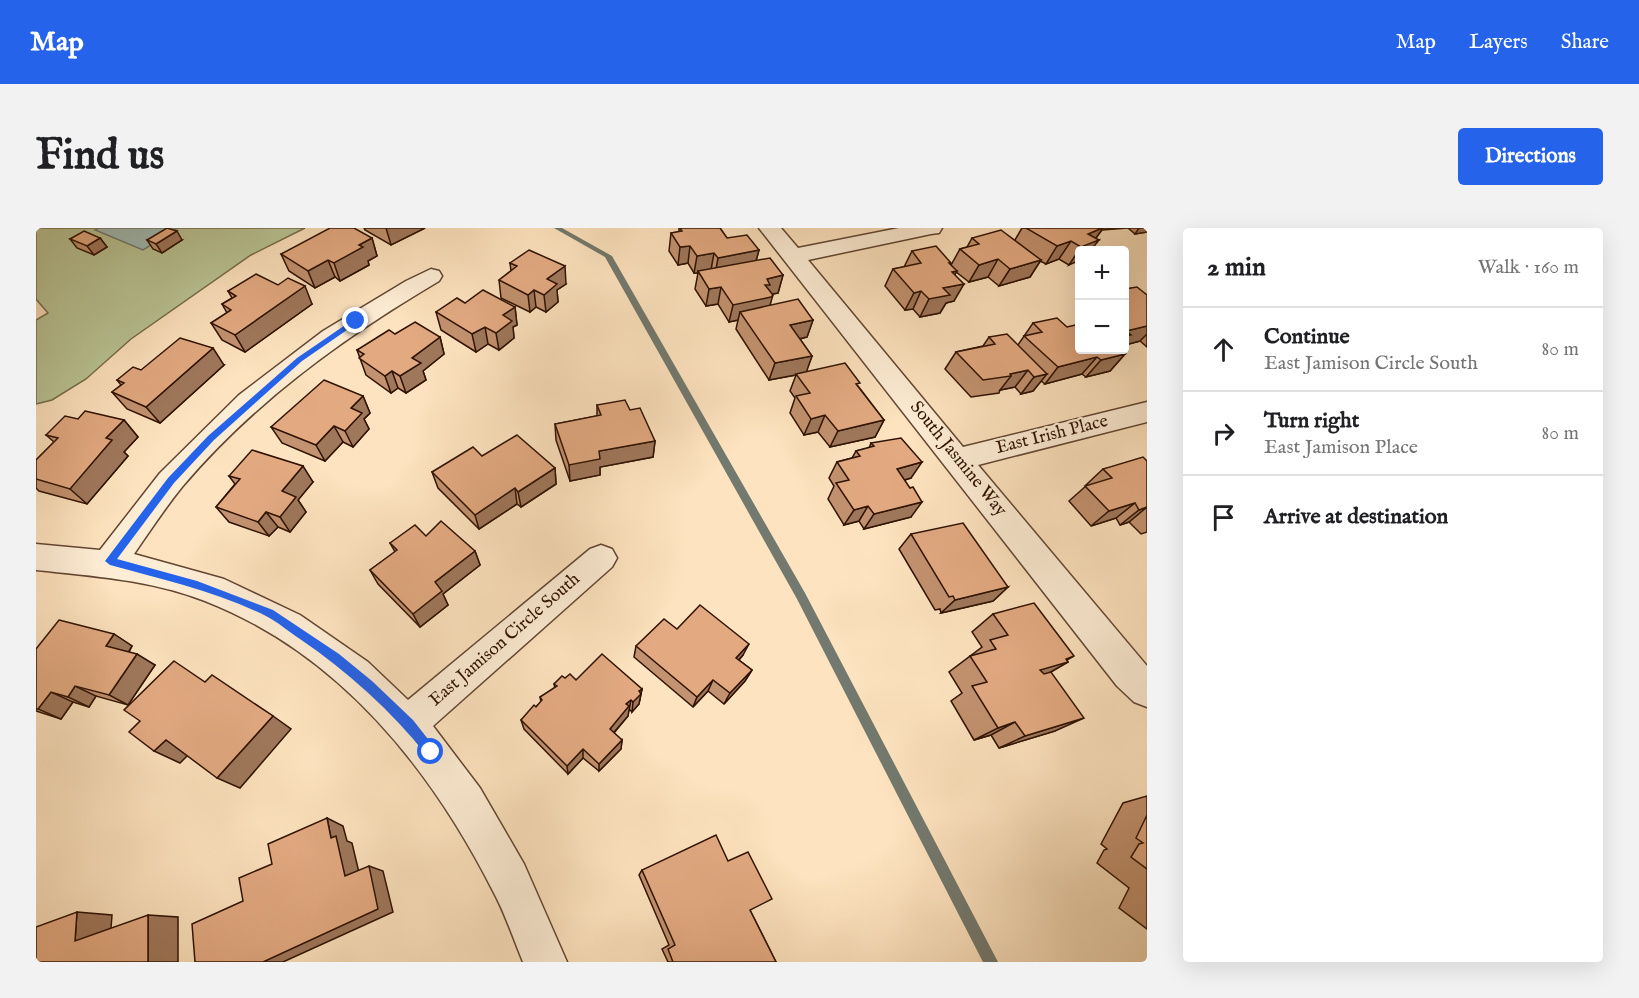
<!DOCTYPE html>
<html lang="en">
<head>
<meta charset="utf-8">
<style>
	:root { --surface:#fff; --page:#f2f2f2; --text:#202124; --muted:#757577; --line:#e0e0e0; --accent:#2563eb }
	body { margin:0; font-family:"IM FELL English",serif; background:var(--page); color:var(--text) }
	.controls { position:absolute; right:18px; top:18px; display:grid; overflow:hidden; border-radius:6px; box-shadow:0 6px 24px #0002 }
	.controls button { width:54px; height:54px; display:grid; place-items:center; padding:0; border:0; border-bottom:2px solid var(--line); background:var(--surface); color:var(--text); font:30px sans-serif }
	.stop { position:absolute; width:18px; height:18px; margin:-14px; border:4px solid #2563eb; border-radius:50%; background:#fff }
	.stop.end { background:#2563eb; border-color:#fff; box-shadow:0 2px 6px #0008 }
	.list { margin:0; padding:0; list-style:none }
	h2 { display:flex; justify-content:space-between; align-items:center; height:78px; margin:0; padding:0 24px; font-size:26px }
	h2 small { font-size:20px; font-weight:400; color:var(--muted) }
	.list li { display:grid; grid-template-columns:39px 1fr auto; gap:18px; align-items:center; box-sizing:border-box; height:84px; padding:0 24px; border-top:2px solid var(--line) }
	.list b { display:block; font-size:22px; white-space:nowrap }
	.list p { margin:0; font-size:20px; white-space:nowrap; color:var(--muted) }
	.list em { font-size:20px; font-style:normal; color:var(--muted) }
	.icon { flex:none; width:33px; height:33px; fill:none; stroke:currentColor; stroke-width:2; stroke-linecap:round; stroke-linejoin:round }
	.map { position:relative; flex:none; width:1111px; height:734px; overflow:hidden; border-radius:6px }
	header { display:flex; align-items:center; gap:36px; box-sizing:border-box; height:84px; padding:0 30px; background:var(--accent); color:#fff }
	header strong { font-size:28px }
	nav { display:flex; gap:33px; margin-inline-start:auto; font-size:21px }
	.intro { display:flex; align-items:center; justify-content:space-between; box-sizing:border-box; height:144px; padding:0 36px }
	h1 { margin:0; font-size:42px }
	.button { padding:15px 27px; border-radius:6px; background:var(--accent); color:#fff; font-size:21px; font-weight:700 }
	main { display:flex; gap:36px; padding:0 36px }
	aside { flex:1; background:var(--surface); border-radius:6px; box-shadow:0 6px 24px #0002 }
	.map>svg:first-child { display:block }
</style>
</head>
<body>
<header>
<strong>Map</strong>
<nav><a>Map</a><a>Layers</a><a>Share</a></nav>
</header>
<div class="intro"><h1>Find us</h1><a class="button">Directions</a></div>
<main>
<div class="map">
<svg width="1111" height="734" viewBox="0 0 1111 734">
	<rect width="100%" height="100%" fill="#fde3bf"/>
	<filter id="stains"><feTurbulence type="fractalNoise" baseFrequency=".00333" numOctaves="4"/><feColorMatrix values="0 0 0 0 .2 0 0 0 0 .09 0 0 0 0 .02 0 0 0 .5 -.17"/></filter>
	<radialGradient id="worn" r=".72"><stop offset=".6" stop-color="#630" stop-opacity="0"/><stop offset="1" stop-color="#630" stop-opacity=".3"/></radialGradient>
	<polygon fill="#bac596" stroke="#746c4c" stroke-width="1.5" points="0,0 269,0 215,27 95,111 50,151 16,172 0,176 0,92 12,85 0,71"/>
	<polygon fill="#a0bdb6" stroke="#73796e" stroke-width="1.5" points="63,0 142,0 107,22 59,2"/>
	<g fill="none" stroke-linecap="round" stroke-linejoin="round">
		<polygon fill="#73796e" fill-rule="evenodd" points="518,0 526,0 576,28 769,365 962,734 947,734 761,371 569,29"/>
		<defs>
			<g id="minor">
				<polygon points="723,0 745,0 762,20 863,0 906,0 903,5 895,6 772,32 927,219 1111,174 1111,194 942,237 1111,438 1111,479 1098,474 1081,458"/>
				<path d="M395,41L403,43L406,48L403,53C307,110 219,173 146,259C129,280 114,303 98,326L188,351L264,387L332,434L372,472L554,321L565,317L576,321L581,330L576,339L397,498L444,560L488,636L531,734H487C477,710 469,685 457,663C394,539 302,425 169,373C115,352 57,348 0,342V316L64,322L124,245L203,167L287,103L370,53Z"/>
			</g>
		</defs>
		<use href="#minor" stroke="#624632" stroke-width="3"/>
		<use href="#minor" fill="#feedd5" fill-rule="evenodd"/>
	</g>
	<g fill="#c39270" stroke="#2f1203" stroke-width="1.5">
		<polygon points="328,0 389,0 355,17 329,2"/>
		<polygon points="643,0 684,0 691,10 723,22 720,33 747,47 742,65 736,66 734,77 777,92 771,109 764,111 776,128 770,144 822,158 848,192 839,209 794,219 782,204 768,207 754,185 759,170 754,163 760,147 733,152 700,101 702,92 693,94 682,76 670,78 659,61 662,45 658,45 652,35 642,37 633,23 635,5 643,4"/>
		<polygon points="986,0 1092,0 1066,2 1060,10 1033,37 1023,31 1010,36 1004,33 994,49 963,58 952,49 933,54 920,44 919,46 918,73 910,75 904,85 884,89 877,81 869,82 849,58 857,41 868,39 876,23 915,37 924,21 931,19 936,10 979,12"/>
		<polygon points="1092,0 1111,0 1111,4 1099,6"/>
		<polygon points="64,10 71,19 58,27 41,20 34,11"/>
		<polygon points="336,10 341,28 332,33 333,37 304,53 299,49 279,60 253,43 245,26"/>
		<polygon points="111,12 146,12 126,25 117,21"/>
		<polygon points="474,35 530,56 521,62 522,74 510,84 500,79 494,84 465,70 463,52 475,43"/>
		<polygon points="242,57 276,76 209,124 186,112 175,95 191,85 186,76 196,70 192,63"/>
		<polygon points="1089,61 1111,67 1111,119 1104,113 1089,117"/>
		<polygon points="429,75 479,79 481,97 477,99 478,110 463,122 452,116 440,124 405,102 400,84"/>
		<polygon points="997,95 1031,99 1089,126 1074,143 1050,149 1046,146 1009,156 1005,153 997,163 985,166 979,159 964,162 963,165 935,169 909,141 920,124 947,118 953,109 982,117"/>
		<polygon points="359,106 404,109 408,126 387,143 390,152 370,165 362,160 355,165 330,147 321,122"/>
		<polygon points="188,137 124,195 91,181 76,164 85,157 81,152 105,142"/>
		<polygon points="327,168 334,185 328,191 333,201 317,219 307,214 289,233 246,215 235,199"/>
		<polygon points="561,177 594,182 619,213 617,229 564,239 564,247 534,253 520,212 519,196 561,188"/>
		<polygon points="42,191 88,192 102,209 88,224 92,228 51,276 3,263 0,260 0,232 18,214 10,207"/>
		<polygon points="835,215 875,250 869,252 875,289 828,301 823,293 808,297 792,271 798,258 793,250 801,234 816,230 820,223 833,220"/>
		<polygon points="446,228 519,240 520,256 485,279 481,276 443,301 402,260 396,244"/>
		<polygon points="1111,233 1111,304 1105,306 1093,294 1084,297 1080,290 1055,298 1033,273 1051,257 1050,257 1067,241"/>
		<polygon points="193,248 277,254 262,272 270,284 254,304 242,299 233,308 193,294 180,279 199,256"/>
		<polygon points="875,306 972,359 957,373 905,385 904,381 899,382 863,321"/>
		<polygon points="390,308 439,323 444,337 407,366 412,377 384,399 342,356 334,342 359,324 354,315"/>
		<polygon points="957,386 1031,432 1032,434 1013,445 1019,503 963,520 955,507 938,512 915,473 926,465 913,444 946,419 936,404"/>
		<polygon points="641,401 707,427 703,432 716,442 709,453 688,476 672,463 657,479 598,429 600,418"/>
		<polygon points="78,406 96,418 93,424 119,437 92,477 60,468 53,479 37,474 25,491 0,483 0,421"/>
		<polygon points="529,450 606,461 603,476 596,484 594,482 592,483 592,488 578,505 586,512 585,521 563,543 547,530 532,546 488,501 485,492 505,474 504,469 519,460 518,456"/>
		<polygon points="1111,568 1111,701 1083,680 1093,660 1061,635 1068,622 1071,621 1065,616 1087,575"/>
		<polygon points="606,642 714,682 740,734 632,734 626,721 633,717 603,647"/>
	</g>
	<g fill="#9f775b" stroke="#2f1203" stroke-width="1.5">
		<polygon points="350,0 389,0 355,17"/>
		<polygon points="1066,0 1067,0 1057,14 1063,12 1055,22 1044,22 1044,32 1033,37 1045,19 1052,6"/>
		<polygon points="1103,0 1111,0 1111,4 1099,6"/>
		<polygon points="141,3 146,12 126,25 120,16"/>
		<polygon points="64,10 71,19 58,27 51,18"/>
		<polygon points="336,10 341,28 332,33 333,37 304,53 298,35 323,17"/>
		<polygon points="1035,13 1023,31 1010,36 1021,18"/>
		<polygon points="654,18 652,35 642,37 644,19"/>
		<polygon points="723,22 718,40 679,47 682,30"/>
		<polygon points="678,25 675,42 662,43 662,45 658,45 661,28"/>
		<polygon points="962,31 952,49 933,54 943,37"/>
		<polygon points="292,32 299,49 279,60 272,43"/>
		<polygon points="1005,32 994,49 963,58 974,41"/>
		<polygon points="529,38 530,56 521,62 522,74 510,84 508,67 511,51"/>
		<polygon points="921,43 912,59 928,56 918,73 910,75 904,85 884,89 893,71 916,44"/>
		<polygon points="747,47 742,65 731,67 737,67 732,84 704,84 702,92 693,94 697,77 731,51"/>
		<polygon points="269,58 276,76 209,124 199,107"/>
		<polygon points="685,59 682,76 670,78 673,61"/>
		<polygon points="498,62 500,79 494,84 492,67"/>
		<polygon points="885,63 877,81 869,82 878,65"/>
		<polygon points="479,79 481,97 477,99 478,110 463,122 460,105 467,87"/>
		<polygon points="777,92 771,109 749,114 754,97"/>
		<polygon points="1111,98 1111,106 1104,113 1089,117 1089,111 1091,108 1090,103"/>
		<polygon points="449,99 452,116 440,124 436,106"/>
		<polygon points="404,109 408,126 387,143 390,152 370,165 364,148 376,130"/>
		<polygon points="177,120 188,137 124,195 110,179"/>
		<polygon points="1089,126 1074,143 1050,149 1065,132"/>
		<polygon points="776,128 770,145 733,152 739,135"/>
		<polygon points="1061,129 1046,146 1009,156 1022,139"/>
		<polygon points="992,142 979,159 964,162 975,148 974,146"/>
		<polygon points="356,143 362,160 355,165 349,148"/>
		<polygon points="1011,146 997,163 985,166 998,149"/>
		<polygon points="327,168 334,185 328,191 333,201 317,219 309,203 315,180"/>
		<polygon points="789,187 782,204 768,207 775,191"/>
		<polygon points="88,192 102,209 88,224 92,228 51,276 34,261 70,210"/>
		<polygon points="848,192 839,209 794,219 802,203"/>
		<polygon points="298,198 307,214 289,233 280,217"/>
		<polygon points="619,213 617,229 564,239 564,247 534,253 533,237 563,223"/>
		<polygon points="886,234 875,250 851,257 861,241"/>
		<polygon points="267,238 277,254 262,272 270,284 254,304 244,289 246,263"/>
		<polygon points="519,240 520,256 485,279 482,264"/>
		<polygon points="479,260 481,276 443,301 439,287"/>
		<polygon points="886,274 875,289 828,301 838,286"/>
		<polygon points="1099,275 1080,290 1055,298 1073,283"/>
		<polygon points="832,278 823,293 808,297 818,282"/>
		<polygon points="1111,279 1093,294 1084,297 1103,282"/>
		<polygon points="230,284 242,299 233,308 222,294"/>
		<polygon points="439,323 444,337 407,366 412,377 384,399 377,386 399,354"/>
		<polygon points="972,359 957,373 905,385 919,372"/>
		<polygon points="78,406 96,418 89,430 70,418"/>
		<polygon points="713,416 707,427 694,441 700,430"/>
		<polygon points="101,426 119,437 92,477 73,467"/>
		<polygon points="1038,428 1024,436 1032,434 1006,449 1004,442"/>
		<polygon points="716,442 709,453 688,476 694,465"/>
		<polygon points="677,452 672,463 657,479 661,469"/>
		<polygon points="39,458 60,468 53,479 32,469"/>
		<polygon points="606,461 603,476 596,484 597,474 603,463"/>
		<polygon points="15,464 37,474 25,491 2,481"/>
		<polygon points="595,472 592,488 573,510 574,501 590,476"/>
		<polygon points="237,488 255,501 204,560 181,550"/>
		<polygon points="1048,490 1019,503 963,520 989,508"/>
		<polygon points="979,494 955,507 938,512 962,500"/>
		<polygon points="130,512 155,524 144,535 118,523"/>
		<polygon points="586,512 585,521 563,543 563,536"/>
		<polygon points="547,521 547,530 532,546 531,538"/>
		<polygon points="291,590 307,598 311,613 316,615 325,653 309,648 295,610"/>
		<polygon points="333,638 347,643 357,684 247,734 227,734"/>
		<polygon points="41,684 76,687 74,713 39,713"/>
		<polygon points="112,687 142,689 142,734 112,734"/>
	</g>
	<g fill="#e3aa82" stroke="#2f1203" stroke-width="1.5">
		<polygon points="131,0 141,3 120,16 111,12"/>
		<polygon points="294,0 318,0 336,10 323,17 327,19 298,35 292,32 272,43 245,26"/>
		<polygon points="644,0 684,0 691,10 711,7 723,22 682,30 678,25 661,28 654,18 644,19 635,5 646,3"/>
		<polygon points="990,0 1066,0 1052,6 1063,12 1045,19 1035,13 1021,18"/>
		<polygon points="965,2 1005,32 974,41 962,31 943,37 924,21 943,16 936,10"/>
		<polygon points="48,3 64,10 51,18 34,11"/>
		<polygon points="900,18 915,35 913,35 921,43 916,44 928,56 907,60 914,67 893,71 885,63 878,65 857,41 885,35 876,23"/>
		<polygon points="493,22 529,38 511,51 521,56 508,67 498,62 492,67 463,52 481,38 474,35"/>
		<polygon points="734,30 747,47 731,51 734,57 729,57 737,67 735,69 697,77 685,59 673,61 662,43"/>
		<polygon points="220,46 242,57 252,50 269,58 199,107 175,95 195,82 186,76 200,68 192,63"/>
		<polygon points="1101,59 1111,67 1111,98 1090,103 1095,107 1091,108 1089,106 1089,61"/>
		<polygon points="447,62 479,79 467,87 476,93 460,105 449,99 436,106 400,84 421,70 429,75"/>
		<polygon points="762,71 777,92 754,97 776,128 739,135 704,84"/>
		<polygon points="1021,90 1031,99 1044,96 1044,122 1085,122 1089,126 1065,132 1061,129 1022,139 988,108 1006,104 997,95"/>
		<polygon points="379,94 404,109 376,130 385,135 364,148 356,143 349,148 323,130 328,126 321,122 353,102 359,106"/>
		<polygon points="971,106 1011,146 998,149 992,142 974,146 975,148 947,152 920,124 959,116 953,109"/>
		<polygon points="144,110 177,120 110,179 76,164 88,155 81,152 97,139 105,142"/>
		<polygon points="809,135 824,155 820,156 848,192 802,203 789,187 775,191 760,168 774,165 760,146"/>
		<polygon points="288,152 327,168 315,180 326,185 309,203 298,198 280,217 235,199"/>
		<polygon points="589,172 594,182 604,180 619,213 563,223 564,231 533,237 519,196 565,187 561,177"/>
		<polygon points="49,183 88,192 70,210 76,212 34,261 0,251 0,232 22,210 10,207 29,188 42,191"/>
		<polygon points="481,207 519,240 482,264 479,260 439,287 396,244 437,219 446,228"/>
		<polygon points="865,210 886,234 861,241 874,260 877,259 886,274 838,286 832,278 818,282 800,255 813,252 801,234 824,228 820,223 838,218 835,215"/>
		<polygon points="216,222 267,238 246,263 260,269 244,289 230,284 222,294 180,279 204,251 193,248"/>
		<polygon points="1107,229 1111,233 1111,279 1103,282 1099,275 1073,283 1049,258 1076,250 1067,241"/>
		<polygon points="405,293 439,323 399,354 406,363 377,386 334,342 361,322 354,315 379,297 390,308"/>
		<polygon points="927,295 972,359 919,372 917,368 913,369 875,306"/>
		<polygon points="998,375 1038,428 1030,431 1032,434 1004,442 1008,446 1015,444 1048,490 989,508 979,494 962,500 936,458 951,454 934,428 960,421 954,412 972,407 957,386"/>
		<polygon points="664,377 713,416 700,430 716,442 694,465 677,452 661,469 600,418 628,391 641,401"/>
		<polygon points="23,392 78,406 70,418 101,426 73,467 39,458 32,469 15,464 2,481 0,481 0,421"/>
		<polygon points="566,426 606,461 603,463 605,466 597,474 595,472 590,476 593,478 574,501 586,512 563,536 547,521 531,538 485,492 498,477 500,479 506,472 504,469 521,458 518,456 526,448 529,450 534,446 540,452"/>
		<polygon points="138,433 169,454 176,447 237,488 181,550 130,512 118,523 93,504 104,493 88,482"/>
		<polygon points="1111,587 1111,641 1095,629 1103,616 1107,615 1100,610"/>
		<polygon points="291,590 295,610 300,608 309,648 333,638 342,681 227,734 159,734 156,696 207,673 203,650 236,636 232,616"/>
		<polygon points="680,607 692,633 712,624 736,671 714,682 740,734 637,734 632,721 639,717 606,642"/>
		<polygon points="41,684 39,713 112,687 112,734 0,734 0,699"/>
	</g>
	<path fill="#2563eb" d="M318,91L324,93L266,133L178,212L138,255L81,331L161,353L237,382L303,426L336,453L377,492L399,520V528L395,529L391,528C355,482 312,444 264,411C253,404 242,394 230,388C183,364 124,351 74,337L69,333L132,250L172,208L261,130Z"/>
	<g text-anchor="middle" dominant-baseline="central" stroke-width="4.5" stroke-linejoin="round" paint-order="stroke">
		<g font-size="18" fill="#2f1203" stroke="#feedd5">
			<text transform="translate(1016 207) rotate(-14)">East Irish Place</text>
			<text transform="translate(922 231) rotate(51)">South Jasmine Way</text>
			<text transform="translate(469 412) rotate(-41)">East Jamison Circle South</text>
		</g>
	</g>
	<rect width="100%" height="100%" filter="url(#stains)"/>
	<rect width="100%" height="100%" fill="url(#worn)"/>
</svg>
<div class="controls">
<button>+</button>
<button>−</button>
</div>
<div class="stop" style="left:395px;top:524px"></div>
<div class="stop end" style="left:320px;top:93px"></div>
</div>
<aside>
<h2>2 min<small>Walk · 160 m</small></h2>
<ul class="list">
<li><svg class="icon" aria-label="ahead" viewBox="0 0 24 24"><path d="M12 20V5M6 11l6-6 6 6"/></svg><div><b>Continue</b><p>East Jamison Circle South</p></div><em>80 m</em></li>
<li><svg class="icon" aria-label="right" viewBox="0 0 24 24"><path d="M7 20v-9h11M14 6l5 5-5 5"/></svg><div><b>Turn right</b><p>East Jamison Place</p></div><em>80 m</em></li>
<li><svg class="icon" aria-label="arrive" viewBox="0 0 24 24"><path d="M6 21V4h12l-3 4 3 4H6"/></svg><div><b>Arrive at destination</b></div></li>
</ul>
</aside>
</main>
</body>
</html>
